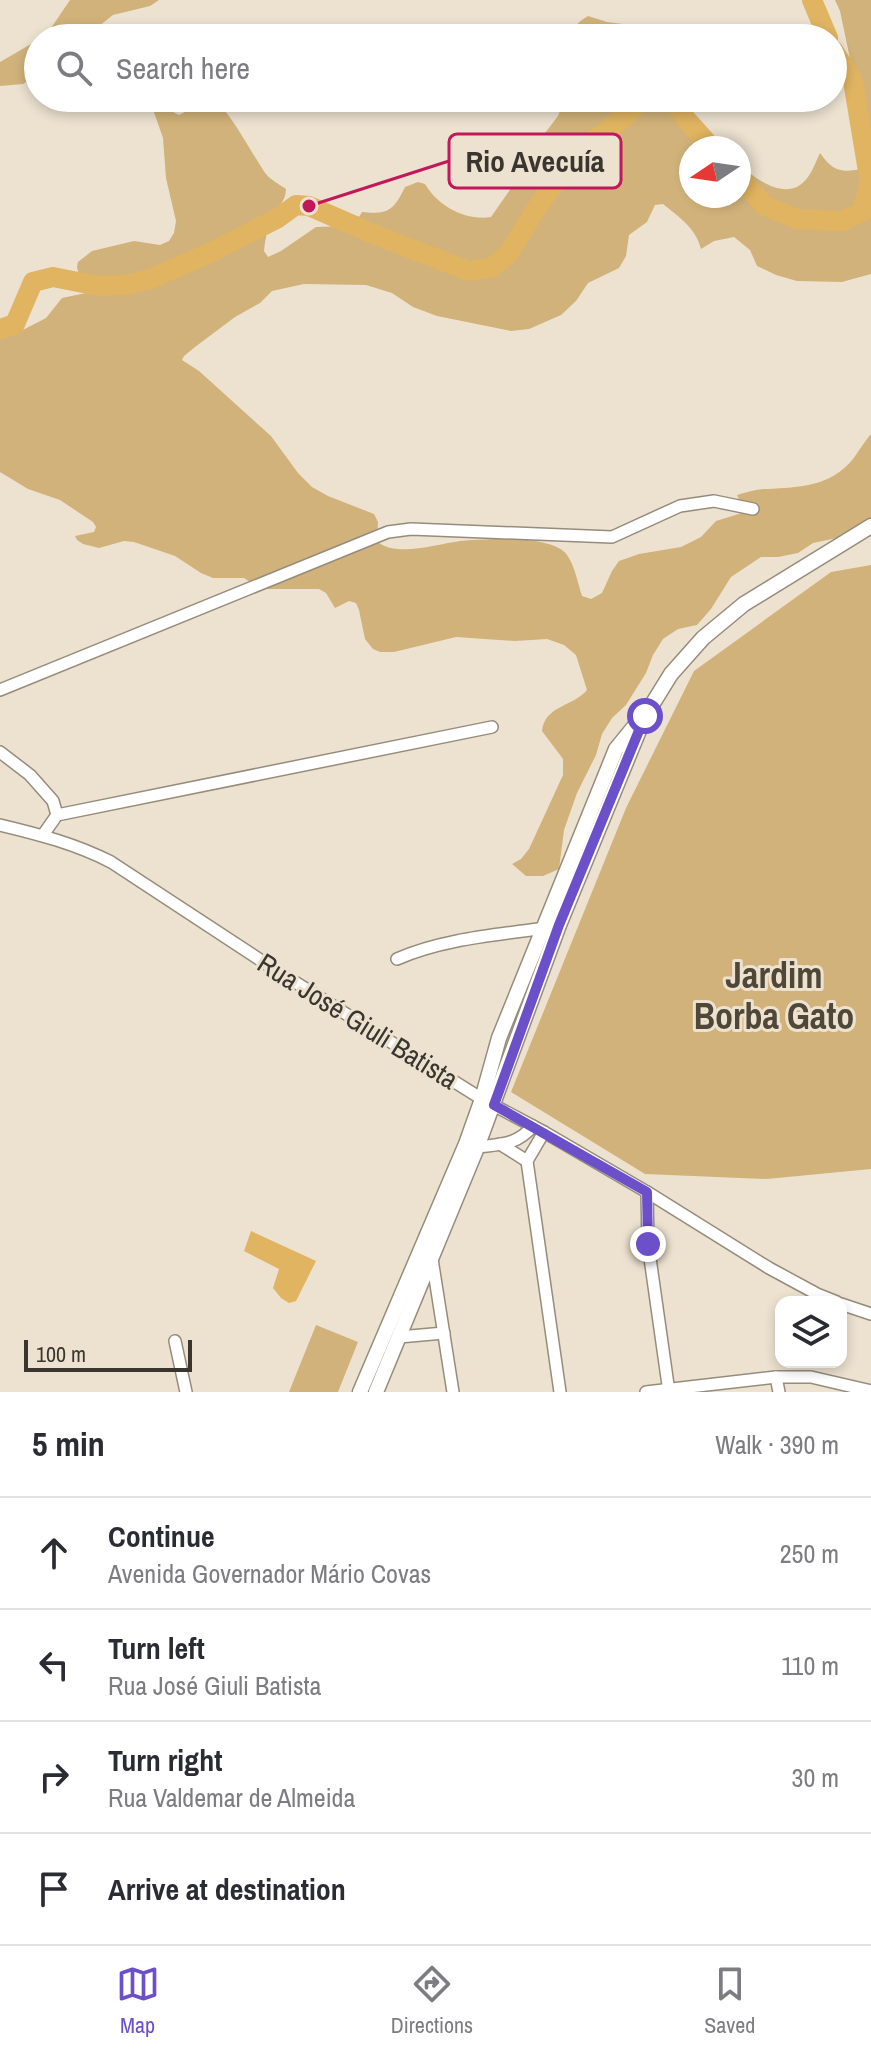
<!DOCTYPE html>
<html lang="en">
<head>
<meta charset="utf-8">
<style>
	:root { --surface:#fff; --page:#f2f2f3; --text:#2b2b33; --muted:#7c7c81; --line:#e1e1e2; --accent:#6c50c9 }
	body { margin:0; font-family:"Archivo Narrow",sans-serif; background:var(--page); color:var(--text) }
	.controls { position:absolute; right:24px; bottom:24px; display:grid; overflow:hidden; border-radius:16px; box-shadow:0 4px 12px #0003 }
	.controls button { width:72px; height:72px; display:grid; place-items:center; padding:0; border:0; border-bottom:2px solid var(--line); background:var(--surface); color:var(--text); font:40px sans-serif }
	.compass { position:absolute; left:679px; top:136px; width:72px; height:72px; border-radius:50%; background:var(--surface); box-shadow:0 4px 12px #0003; rotate:257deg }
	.scale { position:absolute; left:24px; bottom:20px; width:168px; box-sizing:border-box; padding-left:8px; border:4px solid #3a362f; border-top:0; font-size:22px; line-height:28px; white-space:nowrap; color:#3a362f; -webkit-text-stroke:6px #ede2d0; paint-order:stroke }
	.stop { position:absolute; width:24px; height:24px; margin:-18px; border:6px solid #6c50c9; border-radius:50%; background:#fff }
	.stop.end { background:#6c50c9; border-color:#fff; box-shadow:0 2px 8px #0008 }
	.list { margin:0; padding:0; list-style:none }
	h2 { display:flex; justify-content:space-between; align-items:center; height:104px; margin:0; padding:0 32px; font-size:34px }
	h2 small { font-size:26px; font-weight:400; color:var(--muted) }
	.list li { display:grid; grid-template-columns:52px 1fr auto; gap:24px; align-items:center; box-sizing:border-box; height:112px; padding:0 32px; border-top:2px solid var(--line) }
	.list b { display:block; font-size:30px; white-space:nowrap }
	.list p { margin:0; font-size:26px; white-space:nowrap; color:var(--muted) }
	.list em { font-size:26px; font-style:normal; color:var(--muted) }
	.icon { flex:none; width:44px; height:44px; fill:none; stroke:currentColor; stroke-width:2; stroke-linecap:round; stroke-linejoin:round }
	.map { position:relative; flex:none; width:871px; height:1392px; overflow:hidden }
	.search { position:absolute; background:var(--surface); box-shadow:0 4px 12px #0003; left:24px; right:24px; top:24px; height:88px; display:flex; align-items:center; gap:20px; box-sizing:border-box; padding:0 28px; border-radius:44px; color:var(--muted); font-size:30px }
	.sheet { height:552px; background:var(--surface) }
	nav { display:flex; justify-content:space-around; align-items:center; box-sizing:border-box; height:112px; border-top:2px solid var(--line); background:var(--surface); font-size:22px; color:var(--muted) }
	nav a { display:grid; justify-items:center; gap:4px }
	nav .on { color:var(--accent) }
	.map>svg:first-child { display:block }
</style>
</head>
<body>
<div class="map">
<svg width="871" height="1392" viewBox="0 0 871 1392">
	<rect width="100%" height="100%" fill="#ede2d0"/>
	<g fill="#d1b27a">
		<polygon points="70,0 159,0 150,6 113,15 99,26 78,38 41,38 47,34"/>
		<path d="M835,0H871V274L842,282L797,281L776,275L757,266L750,250L734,237L714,241L701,249C696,228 679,217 663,204L655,205L647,222L629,235L626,256L619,268L588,283L576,301L561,315L529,329L511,331L437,316L413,307L392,293L366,285L304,284L272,291L260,303L235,317L195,347L184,356L182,360L199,371L271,436L298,473L312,487L328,496L374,514L378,522L377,541C394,558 438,544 460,541C484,539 552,534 567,555C575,566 578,584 582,596L591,599L602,593L612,571L619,561L639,554L681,547L701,537L716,521L745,512L737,495C747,492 757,489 767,489C800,487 830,487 853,459C859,451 864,442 871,434V531L813,543L798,553L778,557H761L731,577L711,609L697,625L678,629L663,639L653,655L646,673L626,705L612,718L602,734L596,755L577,793L564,830L559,869L543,876H526L512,864L521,859L529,849L563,775V759L542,731C545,705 573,707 587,690L576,655L564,645L547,639L515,641L456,637L394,652H380L373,649L365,639L359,610L356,603L349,601L335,608L326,593L319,589H260L244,578H213L201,573L175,556L134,542L124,541L99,548L83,544L77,540L75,536L94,532L96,527L93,522L60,500L28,489L0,472V339L15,334L46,318L62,298L91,292V287L79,276L77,267L78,262L92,251L134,241L160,245L169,241L174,233L176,221L166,178L163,138L149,98H166L171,111L179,115C189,110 204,100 215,102C226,104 256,161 266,174C271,180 279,184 286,189C286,201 277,208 272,218C267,229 265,240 264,251L268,257L281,251L316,227L348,226L356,222L362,212C388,215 394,210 405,187L418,182L425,184C438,206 465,221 491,217L516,181L533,149L558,116L562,106L561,98H681L679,110L682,116L722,148H691V196H739V164C756,180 789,204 808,177C813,170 816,161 820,153C834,173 843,173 866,168V151L857,109V92L840,11Z"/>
		<path d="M588,16L607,22L623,24L658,38H570C573,27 579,21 588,16Z"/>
		<polygon points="38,40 38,74 23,84 0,86 0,62"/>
		<polygon points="871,565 871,1169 767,1179 645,1174 511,1092 626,808 694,671 831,572"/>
		<polygon points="316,1325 358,1342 338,1392 289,1392"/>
	</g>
	<polygon fill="#e0b461" points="251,1231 316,1261 296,1301 289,1303 281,1298 273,1288 279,1269 244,1251"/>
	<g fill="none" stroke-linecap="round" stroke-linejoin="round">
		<g stroke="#e0b461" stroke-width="20">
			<polyline points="812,0 828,38"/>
			<polyline points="672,98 686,119 712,148"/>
			<polyline points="739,178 765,206 797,219 842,221 862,212 870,183 853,81 833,50"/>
			<polyline points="0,329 15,324 33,282 53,277 98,286 126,285 150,279 212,252 278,218 296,205 309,206 378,236 469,271 493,267 508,254 540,203 579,152 626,116 643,98"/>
		</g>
		<defs>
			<g id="minor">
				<polyline points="0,690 388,532 411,529 612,537 680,506 714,501 753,509"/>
				<polyline points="0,752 30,775 53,801 57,815"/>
				<path d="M0,825C38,834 76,844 111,862L271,967L482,1099L544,1132L647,1192L769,1268L817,1294L837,1302"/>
				<polyline points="43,835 57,815 492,727"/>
				<path d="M397,959C442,939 496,935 545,928"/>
				<polyline points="544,1132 527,1161 560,1392"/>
				<polyline points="500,1144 527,1161"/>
				<path d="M478,1147C501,1144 517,1145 533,1126"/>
				<polyline points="647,1192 648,1244 669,1392"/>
				<polyline points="432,1259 453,1392"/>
				<polyline points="841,1304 871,1314"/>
				<polyline points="399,1337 444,1333"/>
				<polyline points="175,1341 186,1392"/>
				<polyline points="776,1377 779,1392"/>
				<polyline points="646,1392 776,1377 811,1377 871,1391"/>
			</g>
			<g id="major">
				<polyline points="360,1392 466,1144 482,1099 499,1038 616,749 638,722"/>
				<polyline points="376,1392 476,1150 559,925 645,716 671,674 703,638 744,604 871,526"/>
			</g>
		</defs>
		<use href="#minor" stroke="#968c7c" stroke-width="14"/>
		<use href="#major" stroke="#968c7c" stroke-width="17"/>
		<use href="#minor" stroke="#fff" stroke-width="11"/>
		<use href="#major" stroke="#fff" stroke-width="14"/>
	</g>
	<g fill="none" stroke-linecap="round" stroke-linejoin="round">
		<polyline stroke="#6c50c9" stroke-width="10" points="645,716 559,925 494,1105 647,1192 648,1244"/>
	</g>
	<g text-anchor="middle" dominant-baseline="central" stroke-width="6" stroke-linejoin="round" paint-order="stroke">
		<g font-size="28" fill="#3a362f" stroke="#ede2d0">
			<text transform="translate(358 1021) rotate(32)">Rua José Giuli Batista</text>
		</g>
		<g font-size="36" font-weight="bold" fill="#4f4738" stroke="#ede2d0">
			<text x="774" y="975">Jardim<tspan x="774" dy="41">Borba Gato</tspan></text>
		</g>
	</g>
	<path fill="none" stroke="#c2185b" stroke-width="3" d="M309 206L449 161"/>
	<circle fill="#c2185b" stroke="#ede2d0" stroke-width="3" cx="309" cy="206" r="8"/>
	<rect fill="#ede2d0" stroke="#c2185b" stroke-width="3" x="449" y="134" width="172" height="54" rx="8"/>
	<g font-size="30" text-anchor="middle" font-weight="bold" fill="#3a362f">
		<text x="535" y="172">Rio Avecuía</text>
	</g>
</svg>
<div class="controls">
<button><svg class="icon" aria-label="layers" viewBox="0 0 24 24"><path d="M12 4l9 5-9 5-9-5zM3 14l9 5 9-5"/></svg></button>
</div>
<svg class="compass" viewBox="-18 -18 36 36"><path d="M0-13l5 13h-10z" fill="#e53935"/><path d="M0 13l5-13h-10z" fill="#7c7c81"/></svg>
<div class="scale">100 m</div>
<div class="stop" style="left:645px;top:716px"></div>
<div class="stop end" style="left:648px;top:1244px"></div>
<div class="search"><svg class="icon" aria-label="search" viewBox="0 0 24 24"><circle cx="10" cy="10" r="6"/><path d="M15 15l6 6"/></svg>Search here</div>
</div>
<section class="sheet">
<h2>5 min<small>Walk · 390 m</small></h2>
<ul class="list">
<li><svg class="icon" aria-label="ahead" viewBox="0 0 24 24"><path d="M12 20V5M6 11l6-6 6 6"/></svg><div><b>Continue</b><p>Avenida Governador Mário Covas</p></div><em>250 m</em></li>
<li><svg class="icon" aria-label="left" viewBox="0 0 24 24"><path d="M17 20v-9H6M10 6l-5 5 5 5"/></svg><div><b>Turn left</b><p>Rua José Giuli Batista</p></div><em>110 m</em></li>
<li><svg class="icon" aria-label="right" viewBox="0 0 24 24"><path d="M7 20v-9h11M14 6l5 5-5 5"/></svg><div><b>Turn right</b><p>Rua Valdemar de Almeida</p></div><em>30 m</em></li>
<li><svg class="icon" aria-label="arrive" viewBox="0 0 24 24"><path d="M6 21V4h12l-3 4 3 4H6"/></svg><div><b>Arrive at destination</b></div></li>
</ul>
</section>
<nav>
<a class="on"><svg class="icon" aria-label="map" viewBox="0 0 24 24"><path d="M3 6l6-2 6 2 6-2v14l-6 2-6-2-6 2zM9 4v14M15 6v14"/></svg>Map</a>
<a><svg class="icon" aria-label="directions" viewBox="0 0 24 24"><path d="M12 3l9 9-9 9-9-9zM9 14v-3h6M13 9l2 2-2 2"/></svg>Directions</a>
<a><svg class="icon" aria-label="saved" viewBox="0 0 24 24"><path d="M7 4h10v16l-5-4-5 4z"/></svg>Saved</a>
</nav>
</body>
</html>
